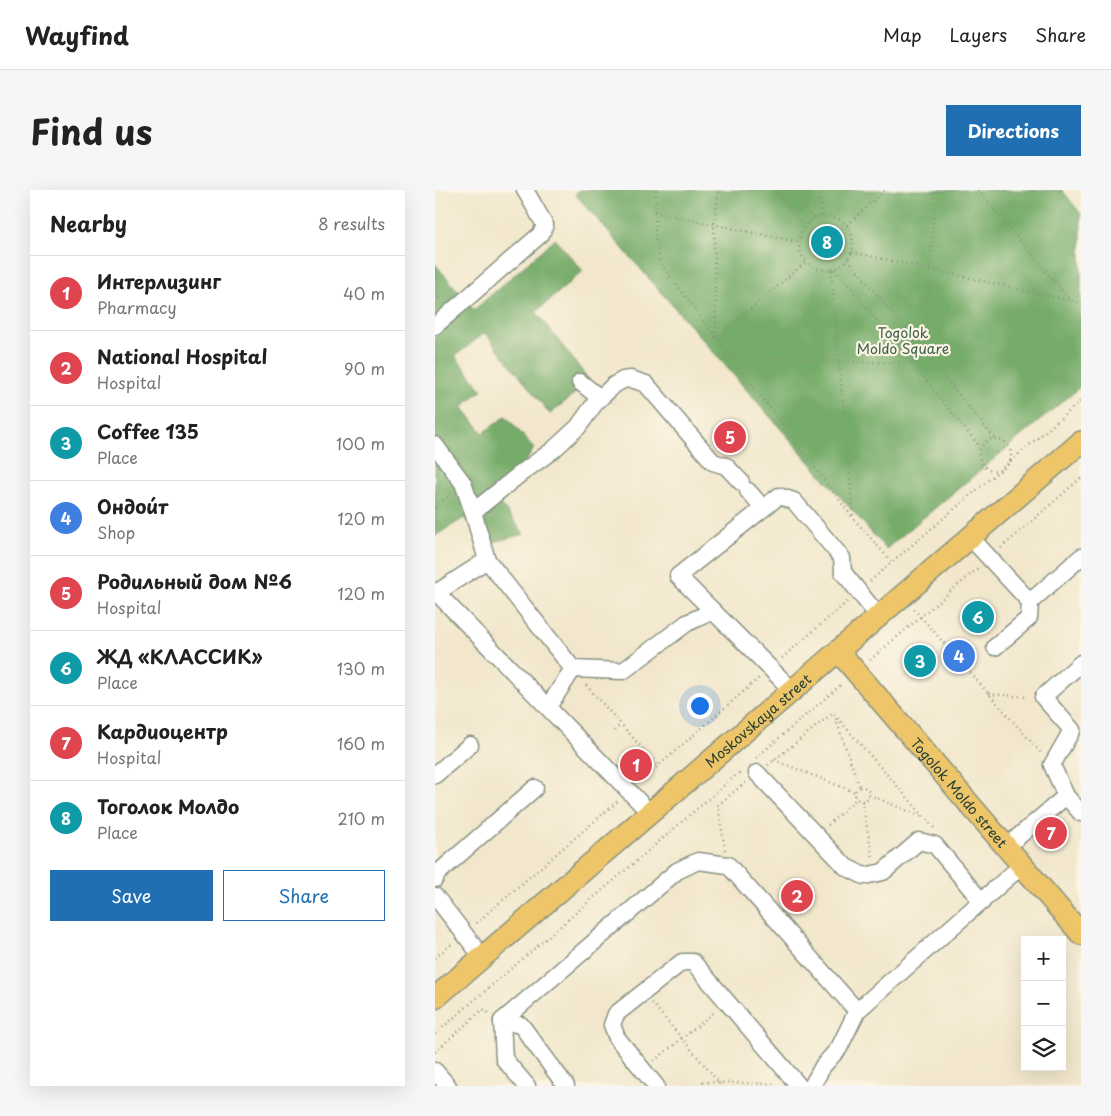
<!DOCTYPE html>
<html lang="en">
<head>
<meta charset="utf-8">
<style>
	:root { --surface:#fff; --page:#f6f6f6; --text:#222; --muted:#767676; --line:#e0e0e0; --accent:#1f6fb2 }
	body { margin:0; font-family:"Playpen Sans",sans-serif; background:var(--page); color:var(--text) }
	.controls { position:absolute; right:15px; bottom:15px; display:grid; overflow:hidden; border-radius:0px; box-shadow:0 5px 20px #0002 }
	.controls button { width:45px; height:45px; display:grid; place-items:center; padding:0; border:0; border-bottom:1px solid var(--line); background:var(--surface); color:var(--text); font:25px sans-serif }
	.you { position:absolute; left:264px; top:515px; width:18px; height:18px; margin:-12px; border:4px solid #fff; border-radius:50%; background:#1a73e8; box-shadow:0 0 0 8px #1a73e833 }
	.badge { display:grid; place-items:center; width:32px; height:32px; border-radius:50%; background:var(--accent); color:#fff; font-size:16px; font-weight:700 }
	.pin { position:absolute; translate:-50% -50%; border:2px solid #fff; box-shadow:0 1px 5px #0006 }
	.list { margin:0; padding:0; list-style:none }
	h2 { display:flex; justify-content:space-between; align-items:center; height:65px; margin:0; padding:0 20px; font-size:21px }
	h2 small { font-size:16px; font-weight:400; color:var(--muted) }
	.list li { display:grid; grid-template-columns:32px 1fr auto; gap:15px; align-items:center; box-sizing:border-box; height:75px; padding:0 20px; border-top:1px solid var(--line) }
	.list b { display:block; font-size:19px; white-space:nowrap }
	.list p { margin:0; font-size:16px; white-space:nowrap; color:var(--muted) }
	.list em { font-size:16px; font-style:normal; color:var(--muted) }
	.actions { display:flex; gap:10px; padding:15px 20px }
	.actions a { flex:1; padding:11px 0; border:1px solid var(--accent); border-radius:0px; text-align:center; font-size:18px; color:var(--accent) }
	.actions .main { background:var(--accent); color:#fff }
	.icon { flex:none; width:28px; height:28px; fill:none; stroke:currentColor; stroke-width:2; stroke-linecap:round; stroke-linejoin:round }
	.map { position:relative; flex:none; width:646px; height:896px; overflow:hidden; border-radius:0px }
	header { display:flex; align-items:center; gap:30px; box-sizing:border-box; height:70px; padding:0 25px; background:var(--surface); border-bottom:1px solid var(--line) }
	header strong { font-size:24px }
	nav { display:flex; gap:28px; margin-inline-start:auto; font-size:18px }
	.intro { display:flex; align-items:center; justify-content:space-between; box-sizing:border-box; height:120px; padding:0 30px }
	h1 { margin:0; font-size:35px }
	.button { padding:12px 22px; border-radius:0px; background:var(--accent); color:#fff; font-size:18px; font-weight:700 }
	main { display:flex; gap:30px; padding:0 30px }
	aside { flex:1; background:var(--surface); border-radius:0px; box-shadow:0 5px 20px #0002 }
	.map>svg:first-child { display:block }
</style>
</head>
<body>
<header>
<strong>Wayfind</strong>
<nav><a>Map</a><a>Layers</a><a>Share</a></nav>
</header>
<div class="intro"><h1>Find us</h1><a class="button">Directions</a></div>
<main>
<aside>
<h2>Nearby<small>8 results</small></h2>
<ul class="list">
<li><span class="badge" style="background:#e0444e">1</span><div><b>Интерлизинг</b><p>Pharmacy</p></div><em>40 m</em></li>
<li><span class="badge" style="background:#e0444e">2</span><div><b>National Hospital</b><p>Hospital</p></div><em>90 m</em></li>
<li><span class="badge" style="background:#0f9aa8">3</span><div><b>Coffee 135</b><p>Place</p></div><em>100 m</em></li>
<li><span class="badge" style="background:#3f7fe0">4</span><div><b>Ондои́т</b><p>Shop</p></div><em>120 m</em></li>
<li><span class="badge" style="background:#e0444e">5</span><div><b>Родильный дом №6</b><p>Hospital</p></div><em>120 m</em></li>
<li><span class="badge" style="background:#0f9aa8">6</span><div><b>ЖД «КЛАССИК»</b><p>Place</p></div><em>130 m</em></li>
<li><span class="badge" style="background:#e0444e">7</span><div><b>Кардиоцентр</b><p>Hospital</p></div><em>160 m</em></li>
<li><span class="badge" style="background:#0f9aa8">8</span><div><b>Тоголок Молдо</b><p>Place</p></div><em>210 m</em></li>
</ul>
<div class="actions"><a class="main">Save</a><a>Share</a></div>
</aside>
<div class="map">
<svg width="646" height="896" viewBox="0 0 646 896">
	<rect width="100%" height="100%" fill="#fcf5e5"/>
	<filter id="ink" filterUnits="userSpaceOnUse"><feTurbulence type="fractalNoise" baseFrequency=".02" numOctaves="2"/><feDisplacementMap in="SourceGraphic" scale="10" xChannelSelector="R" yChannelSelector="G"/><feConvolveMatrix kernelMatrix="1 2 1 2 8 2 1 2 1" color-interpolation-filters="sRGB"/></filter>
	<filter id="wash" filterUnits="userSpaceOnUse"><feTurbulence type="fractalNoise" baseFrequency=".0096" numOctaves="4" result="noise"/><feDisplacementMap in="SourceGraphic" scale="20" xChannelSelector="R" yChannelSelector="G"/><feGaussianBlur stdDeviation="1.12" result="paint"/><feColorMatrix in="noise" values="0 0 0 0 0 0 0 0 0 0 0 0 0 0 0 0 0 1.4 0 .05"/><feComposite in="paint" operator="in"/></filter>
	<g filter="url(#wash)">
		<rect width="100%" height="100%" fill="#f2e7cc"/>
		<g fill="#76ac69" stroke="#4a744e">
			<polygon points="145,0 627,0 646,24 646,196 451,359 140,4"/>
			<polygon points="120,49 148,81 101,122 155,191 115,224 50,143 20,166 47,200 27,217 48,243 71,226 99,258 66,314 89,344 54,353 29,328 0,346 0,74 39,120"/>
		</g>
	</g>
	<g filter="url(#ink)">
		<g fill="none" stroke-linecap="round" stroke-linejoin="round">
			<defs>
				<g id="minor">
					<polyline points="0,136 106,44 110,35 90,0"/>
					<polyline points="145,192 165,208"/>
					<polyline points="0,255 28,293 38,322 85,284 118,260 143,237 161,212 179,195 188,190 196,189 211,194 278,272 291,276 306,292"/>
					<polyline points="313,301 328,318"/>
					<polyline points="536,348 595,412 594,428 560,457"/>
					<polyline points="52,370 138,479"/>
					<polyline points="0,401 216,624"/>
					<polyline points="1,403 52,370 38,322"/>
					<polyline points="595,412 646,367"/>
					<polyline points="138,479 188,481 252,433 278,421"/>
					<polyline points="358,501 243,386 344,306 359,311 407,368 408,382 444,427"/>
					<polyline points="113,517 138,479"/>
					<polyline points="322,583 411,677 429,686 448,682 484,651 500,655 547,712"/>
					<polyline points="0,585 35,555"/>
					<polyline points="631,606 646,623"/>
					<polyline points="570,658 631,606 617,575 637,540 608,507 646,473"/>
					<polyline points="0,689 2,684 100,598"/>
					<polyline points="0,706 48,768"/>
					<polyline points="67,831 242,681 263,671 293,675 422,821"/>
					<polyline points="67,831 86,835 131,896"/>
					<polyline points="67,831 69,869 92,896"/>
					<polyline points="0,881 13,896"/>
					<polyline points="221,896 182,848 177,835 181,824 247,772 258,772 364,896"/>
					<polyline points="377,896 388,876 404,858 422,821 586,676"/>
				</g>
				<g id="major">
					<path id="s1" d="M404,462L646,744"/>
					<path id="s2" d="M0,808L646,252"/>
				</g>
			</defs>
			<use href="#minor" stroke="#889280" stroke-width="19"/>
			<use href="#major" stroke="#889280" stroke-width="24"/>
			<g stroke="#889280" stroke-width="2.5" stroke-dasharray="1 4" stroke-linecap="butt">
				<polyline points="221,0 220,48 225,73 418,328 456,371"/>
				<polyline points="338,0 369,37"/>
				<polyline points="355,0 379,29"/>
				<polyline points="385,0 387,26"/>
				<polyline points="543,0 634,109"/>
				<polyline points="219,22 363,52"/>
				<circle cx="391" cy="53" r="27"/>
				<polyline points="412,35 450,0"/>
				<polyline points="417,62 646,113"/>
				<polyline points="413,69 559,248"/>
				<polyline points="400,79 545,257"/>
				<polyline points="396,80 418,326"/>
				<polyline points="0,104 6,111"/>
				<polyline points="281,148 279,34 284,0"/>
				<polyline points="281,148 371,72"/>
				<polyline points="294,162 356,170 477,173 490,162 500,0"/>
				<circle cx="560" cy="265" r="16"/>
				<polyline points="0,317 16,304"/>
				<polyline points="566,358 646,288"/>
				<polyline points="435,391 646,211"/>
				<polyline points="479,419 606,563"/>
				<polyline points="347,468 413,411"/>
				<polyline points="435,470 543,378"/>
				<polyline points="151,495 223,576"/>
				<polyline points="554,504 593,507"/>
				<polyline points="399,524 425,598"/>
				<polyline points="179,541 186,534"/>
				<polyline points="321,568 408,493"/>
				<polyline points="339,570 420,602"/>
				<polyline points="333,575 398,523 499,638"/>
				<polyline points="206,591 324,488"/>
				<circle cx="427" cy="604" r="7"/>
				<polyline points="434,605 488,627"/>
				<polyline points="427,611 438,669"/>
				<polyline points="393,635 421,609"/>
				<polyline points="290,660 283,615 311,592"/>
				<polyline points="41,733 183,611"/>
				<polyline points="0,768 18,753"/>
				<polyline points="217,813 287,896"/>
				<polyline points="0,844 306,581"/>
				<polyline points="0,862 48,819 54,823"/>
				<polyline points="219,871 281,821"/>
				<polyline points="264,896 268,892 342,894"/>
			</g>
			<use href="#minor" stroke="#fff" stroke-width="16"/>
			<use href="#major" stroke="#eec569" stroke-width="21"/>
		</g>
	</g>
	<g text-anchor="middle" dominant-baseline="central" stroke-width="4.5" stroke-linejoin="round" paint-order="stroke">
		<g font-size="14" fill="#3c6045" stroke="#fcf5e5">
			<text x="468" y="142">Togolok<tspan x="468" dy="16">Moldo Square</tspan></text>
		</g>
		<g font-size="14" fill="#1f3d34" stroke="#fcf5e5">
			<text stroke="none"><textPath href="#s2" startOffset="426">Moskovskaya street</textPath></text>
			<text stroke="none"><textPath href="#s1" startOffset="185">Togolok Moldo street</textPath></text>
		</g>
	</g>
</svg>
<div class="controls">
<button>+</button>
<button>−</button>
<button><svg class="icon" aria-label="layers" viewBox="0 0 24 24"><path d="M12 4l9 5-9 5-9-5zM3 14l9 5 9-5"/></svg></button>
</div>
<div class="you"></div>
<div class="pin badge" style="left:201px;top:575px;background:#e0444e">1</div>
<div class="pin badge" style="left:362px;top:706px;background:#e0444e">2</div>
<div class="pin badge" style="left:485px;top:471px;background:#0f9aa8">3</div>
<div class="pin badge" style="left:524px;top:466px;background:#3f7fe0">4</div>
<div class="pin badge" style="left:295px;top:247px;background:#e0444e">5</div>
<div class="pin badge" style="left:543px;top:427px;background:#0f9aa8">6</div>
<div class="pin badge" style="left:616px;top:643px;background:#e0444e">7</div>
<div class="pin badge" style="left:392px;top:52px;background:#0f9aa8">8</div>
</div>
</main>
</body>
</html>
